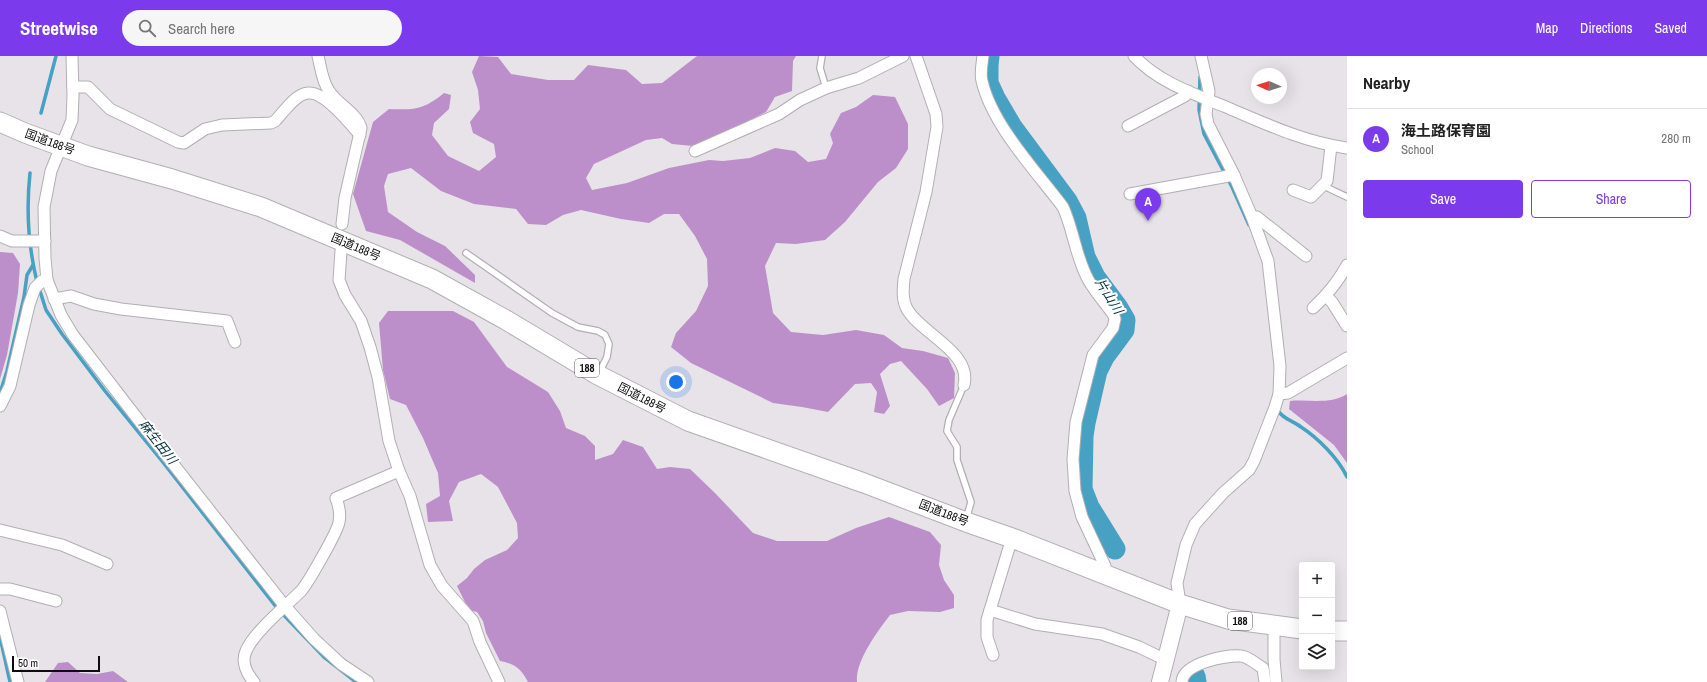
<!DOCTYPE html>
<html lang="en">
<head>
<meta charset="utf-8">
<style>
	:root { --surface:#fff; --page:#f6f6f6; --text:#222; --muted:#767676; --line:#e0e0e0; --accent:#7c3aed }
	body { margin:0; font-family:"Archivo Narrow","Noto Sans JP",sans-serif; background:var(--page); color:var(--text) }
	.controls { position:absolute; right:12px; bottom:12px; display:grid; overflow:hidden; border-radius:4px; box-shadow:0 4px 16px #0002 }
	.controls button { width:36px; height:36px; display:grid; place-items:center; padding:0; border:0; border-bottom:1px solid var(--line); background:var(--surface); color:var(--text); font:20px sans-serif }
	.compass { position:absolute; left:1251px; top:12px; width:36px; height:36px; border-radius:50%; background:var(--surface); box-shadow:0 4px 16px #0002; rotate:273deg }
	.scale { position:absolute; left:12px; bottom:10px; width:88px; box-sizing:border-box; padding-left:4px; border:2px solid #0e0d0e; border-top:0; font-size:11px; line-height:14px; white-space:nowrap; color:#0e0d0e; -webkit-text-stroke:3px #fff; paint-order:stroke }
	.you { position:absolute; left:676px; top:326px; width:14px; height:14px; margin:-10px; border:3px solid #fff; border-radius:50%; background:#1a73e8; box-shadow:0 0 0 6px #1a73e833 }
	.badge { display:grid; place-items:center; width:26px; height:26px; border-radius:50%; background:var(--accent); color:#fff; font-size:13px; font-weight:700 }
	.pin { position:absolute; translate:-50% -33px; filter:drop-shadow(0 1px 2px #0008) }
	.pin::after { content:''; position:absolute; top:21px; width:14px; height:12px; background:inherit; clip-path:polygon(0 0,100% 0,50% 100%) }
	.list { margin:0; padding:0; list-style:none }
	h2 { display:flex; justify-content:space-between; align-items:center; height:52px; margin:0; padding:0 16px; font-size:17px }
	h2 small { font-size:13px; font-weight:400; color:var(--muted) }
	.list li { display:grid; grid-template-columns:26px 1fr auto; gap:12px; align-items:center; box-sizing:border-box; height:60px; padding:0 16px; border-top:1px solid var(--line) }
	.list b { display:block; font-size:15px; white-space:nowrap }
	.list p { margin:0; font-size:13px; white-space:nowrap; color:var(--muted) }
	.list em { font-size:13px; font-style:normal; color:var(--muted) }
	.actions { display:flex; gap:8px; padding:12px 16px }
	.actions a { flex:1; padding:9px 0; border:1px solid var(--accent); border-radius:4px; text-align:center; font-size:14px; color:var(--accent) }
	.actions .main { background:var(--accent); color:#fff }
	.icon { flex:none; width:22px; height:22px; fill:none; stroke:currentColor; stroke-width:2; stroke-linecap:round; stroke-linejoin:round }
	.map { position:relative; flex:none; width:1347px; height:626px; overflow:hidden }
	header { display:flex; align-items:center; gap:24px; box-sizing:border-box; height:56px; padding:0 20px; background:var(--accent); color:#fff }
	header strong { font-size:19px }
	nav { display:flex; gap:22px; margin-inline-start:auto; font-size:14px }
	.search { width:280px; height:36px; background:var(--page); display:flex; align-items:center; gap:10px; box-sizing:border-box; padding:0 14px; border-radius:22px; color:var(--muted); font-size:15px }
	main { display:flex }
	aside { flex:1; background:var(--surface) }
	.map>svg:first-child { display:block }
</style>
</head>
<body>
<header>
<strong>Streetwise</strong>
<div class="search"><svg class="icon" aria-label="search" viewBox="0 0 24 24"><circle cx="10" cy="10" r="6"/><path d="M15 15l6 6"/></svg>Search here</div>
<nav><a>Map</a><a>Directions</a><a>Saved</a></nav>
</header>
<main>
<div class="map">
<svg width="1347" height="626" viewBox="0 0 1347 626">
	<rect width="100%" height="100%" fill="#e7e3e8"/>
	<g fill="#bd8fca">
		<path d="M479,0L498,1L511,18L548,24H574L588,9L626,14L642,28L662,27L697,0H796L793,5L792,35L775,41L766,56L718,80L693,90L672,88L662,82L646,84L594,108L586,122L592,134L627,127L669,112L709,104L723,105L750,102L775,92L795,95L808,106L826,103L833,87L830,78L841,57L856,51L873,39L895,41L908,68V93L896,112L878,126L845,166L825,184L796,188L776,187L765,210L773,257L791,276L823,279L856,274L884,279L902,292L923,295L948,302L955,317L954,342L939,350L927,333L901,305L890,308L880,318L890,350L884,358L874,356L877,336L871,327L855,328L828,356L802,351L773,347L691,307L671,291L676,277L696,255L708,230L707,203L695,180L679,158H664L649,167L621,163L581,154L563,159L546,169L528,168L516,153L474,148L441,135L411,112L388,118L384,130L388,156L417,176L445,190L475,219V227L400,184L366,175L353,138L373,66L389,53C415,54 423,54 444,37L451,39L449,53L434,67L432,79L448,100L479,115L496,101L494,88L473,77L470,66L480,53L478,34L472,16Z"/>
		<polygon points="0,196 13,197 20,208 18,237 7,299 0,323"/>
		<path d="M388,255H453L474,266L507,311L548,336L560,355L566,372L585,380L595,390V404L613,398L623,384L643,391L657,413L670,411L690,413L715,437L753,477L777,485H827L856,472L889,461L930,476L941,489L939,509L944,524L954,539V552L940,556L908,555L890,559C878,575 855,605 857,626H528C521,613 516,608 500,605L486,577L483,565L477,556L469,554L457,530L467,522L474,513L485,504L507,494L518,482L517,467L498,431L481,418L459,426L449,445L453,465L428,466L426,448L440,440L438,417L423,382L406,349L390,343L383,314L379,267Z"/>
		<path d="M1347,338V407L1334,389L1289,353L1290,345C1309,343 1330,349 1347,338Z"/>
		<polygon points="68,606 80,617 97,618 113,615 128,626 45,626 58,607"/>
	</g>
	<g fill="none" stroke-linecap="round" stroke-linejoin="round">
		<g stroke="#46a1c2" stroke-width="3.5">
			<polyline points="1200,21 1199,54 1204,78 1232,131 1249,169"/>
			<polyline points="41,57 56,0"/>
			<path d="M30,117C26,154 28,189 37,226"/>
			<polyline points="39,232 46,254 62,278 105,335 162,405 277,552 324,601 356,626"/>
			<polyline points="0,337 7,315 24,241 27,219 33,209"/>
			<path d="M1277,353C1281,362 1293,365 1301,371C1318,382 1338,402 1347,421"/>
			<polyline points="0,581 10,626"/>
		</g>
		<g stroke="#46a1c2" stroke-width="21">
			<polyline points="989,0 988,9 988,27 995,42 1012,71 1067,145 1076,162 1085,201 1095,221 1118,252 1125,264 1124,274 1104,301 1097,315 1085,367 1083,380 1082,433 1089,451 1115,493"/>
			<polyline points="1195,620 1196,626"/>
		</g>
		<defs>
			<g id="service">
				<polyline points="822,0 820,12 826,32"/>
				<polyline points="1324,128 1328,132 1347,141"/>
				<polyline points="466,197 552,257 578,271 598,275 605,279 609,288 607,301 599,317"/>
				<polyline points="964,329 949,364 947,375 957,391 957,404 971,446 966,464"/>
			</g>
			<g id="minor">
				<polyline points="72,0 73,40 72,64 51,115 44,151 45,202 47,224 61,259 73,279 137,362 284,549 314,583 341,608 368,626"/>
				<path d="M318,0C321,12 322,25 329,35C338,49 357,57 361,72L345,142L342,168"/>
				<path d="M916,0L936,58L937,71L926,136L904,223C903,233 902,244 907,253C921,278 972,296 964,329"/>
				<path d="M983,0C982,8 980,17 982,25C992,69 1036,115 1063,151C1074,175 1076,203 1089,225C1096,237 1105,247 1113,258L1115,263L1113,272L1093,299L1076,366L1073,403L1075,435L1082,461L1105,510L1106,519"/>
				<path d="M1134,0C1158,26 1194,38 1226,51C1266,68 1304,86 1347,92"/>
				<path d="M73,31H88L110,53L178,86L184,87L205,73L222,69L271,67L275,65C283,57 295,38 308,37C324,35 350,67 360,79"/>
				<polyline points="1128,70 1185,40 1188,35"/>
				<polyline points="695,95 779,58 800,44 826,32 859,22 903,0"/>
				<polyline points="1293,134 1311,141 1327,125 1331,90"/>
				<polyline points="1130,138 1234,119"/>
				<polyline points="1252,161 1257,161 1306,200"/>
				<polyline points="0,180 12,185 45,185"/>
				<polyline points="341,195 339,224 345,239 361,265 370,291 378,321 389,385 399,415 410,440 430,509 442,530 473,565 480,586 499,626"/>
				<polyline points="1326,240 1332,246 1347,270"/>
				<polyline points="54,243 71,240 94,248 121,253 227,265 235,286"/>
				<path d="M1313,252C1327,239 1338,226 1347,209"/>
				<polyline points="1279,338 1288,337 1347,302"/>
				<polyline points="0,350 10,330 29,249 35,232 42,225 47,224"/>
				<polyline points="0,474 62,489 107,508"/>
				<polyline points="0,533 10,533 56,545"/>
				<polyline points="1180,548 1177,527 1186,489 1195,468 1223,437 1249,414 1254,405 1275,351 1279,338 1280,310 1268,205 1252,161 1234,119 1208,68 1206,58 1209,35 1201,0"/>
				<polyline points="990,554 1035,568 1102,578 1139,591 1166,604"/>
				<polyline points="0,555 18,626"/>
				<polyline points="1274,570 1274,603 1276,626"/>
				<polyline points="993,599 987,581 987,564 1012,482"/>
				<path d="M254,626C247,618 241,606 246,595C254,576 286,550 301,535C308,527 338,475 339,466C341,457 339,450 336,442L399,415"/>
				<path d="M1182,626C1183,607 1226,599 1241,600C1249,601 1256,608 1263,612L1265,626"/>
			</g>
			<polyline id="secondary" points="1160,626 1180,548"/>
			<g id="trunk">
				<polyline points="0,66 25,77 88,100 172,123 261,151 432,223 506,264 598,319 688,365 864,427 966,466 1012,482 1180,548 1228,563 1302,573"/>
				<polyline points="1332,575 1347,575"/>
			</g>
		</defs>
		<use href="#service" stroke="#b2afb3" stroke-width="8"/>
		<use href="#minor" stroke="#b2afb3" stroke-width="13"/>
		<use href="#secondary" stroke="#b2afb3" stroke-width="18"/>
		<use href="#trunk" stroke="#b2afb3" stroke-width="21"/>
		<use href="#service" stroke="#fff" stroke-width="5.5"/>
		<use href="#minor" stroke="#fff" stroke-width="11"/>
		<use href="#secondary" stroke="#fff" stroke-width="16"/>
		<use href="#trunk" stroke="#fff" stroke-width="19"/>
	</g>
	<g text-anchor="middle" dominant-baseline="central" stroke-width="4" stroke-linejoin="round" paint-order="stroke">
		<g fill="#fff" stroke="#565656" stroke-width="1">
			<rect x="575" y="303" width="24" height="18" rx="3"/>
			<rect x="1228" y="556" width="24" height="18" rx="3"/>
		</g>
		<g font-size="11" font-weight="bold" fill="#0e0d0e">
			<text x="587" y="312">188</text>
			<text x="1240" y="565">188</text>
		</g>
		<g font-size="12" fill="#0e0d0e" stroke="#fff">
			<text transform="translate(50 86) rotate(20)">国道188号</text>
			<text transform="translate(356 191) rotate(23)">国道188号</text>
			<text transform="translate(642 342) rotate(27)">国道188号</text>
			<text transform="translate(944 457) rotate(21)">国道188号</text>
		</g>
		<g font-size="13" font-style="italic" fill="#04303e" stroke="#fff">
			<text transform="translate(1109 240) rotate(58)">片山川</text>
			<text transform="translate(158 386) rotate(52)">麻生田川</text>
		</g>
	</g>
</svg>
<div class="controls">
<button>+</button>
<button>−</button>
<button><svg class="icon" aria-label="layers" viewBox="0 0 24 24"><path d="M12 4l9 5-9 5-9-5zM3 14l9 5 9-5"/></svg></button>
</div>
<svg class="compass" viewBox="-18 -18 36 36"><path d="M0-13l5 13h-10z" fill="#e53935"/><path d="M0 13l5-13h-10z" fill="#767676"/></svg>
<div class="scale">50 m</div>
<div class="you"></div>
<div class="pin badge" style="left:1148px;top:165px">A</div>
</div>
<aside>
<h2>Nearby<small></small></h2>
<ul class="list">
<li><span class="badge">A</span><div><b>海土路保育園</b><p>School</p></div><em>280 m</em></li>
</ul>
<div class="actions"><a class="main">Save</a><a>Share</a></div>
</aside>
</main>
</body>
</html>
